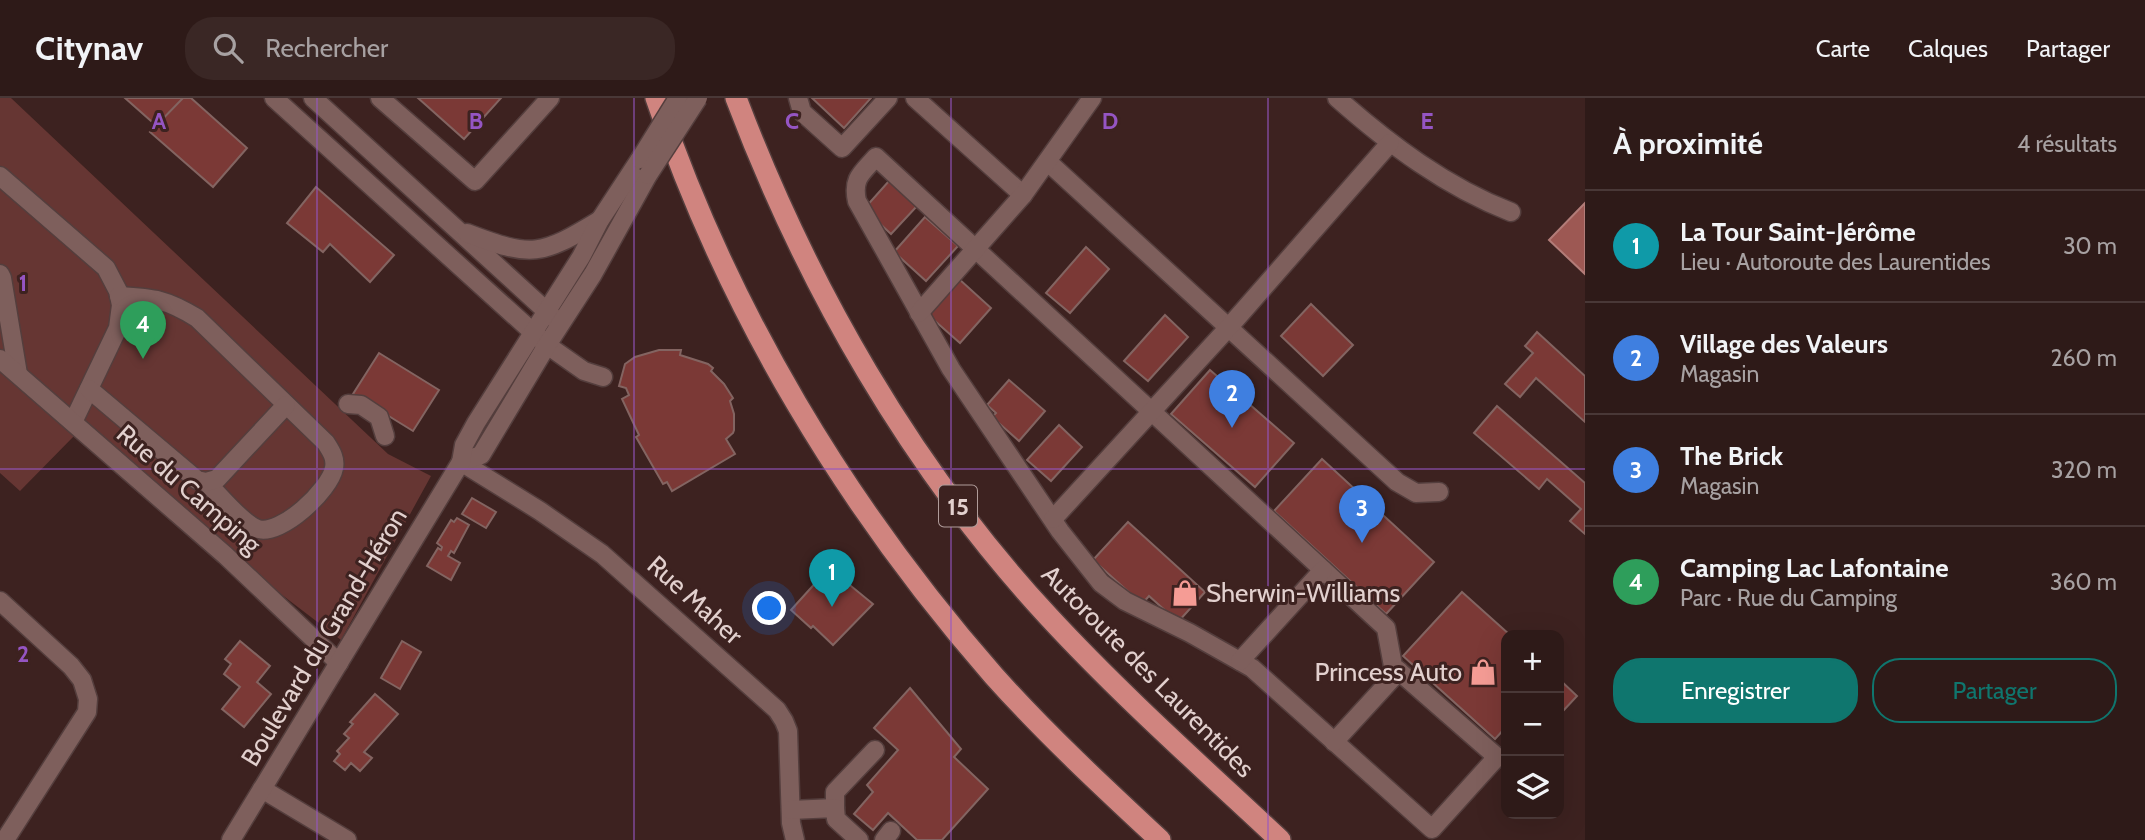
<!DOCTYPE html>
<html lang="fr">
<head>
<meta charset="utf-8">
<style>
	:root { --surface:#2e1a18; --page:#3a2725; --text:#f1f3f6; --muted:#a7a1a2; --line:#493837; --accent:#0f766e }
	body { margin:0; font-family:Cabin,sans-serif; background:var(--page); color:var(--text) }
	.controls { position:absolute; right:21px; bottom:21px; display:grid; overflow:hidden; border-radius:14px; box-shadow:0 7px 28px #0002 }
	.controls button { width:63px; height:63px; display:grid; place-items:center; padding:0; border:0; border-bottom:2px solid var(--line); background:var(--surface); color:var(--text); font:35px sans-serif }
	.you { position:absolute; left:770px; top:511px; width:24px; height:24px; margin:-18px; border:5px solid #fff; border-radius:50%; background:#1a73e8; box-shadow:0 0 0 10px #1a73e833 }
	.badge { display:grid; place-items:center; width:46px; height:46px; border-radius:50%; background:var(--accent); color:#fff; font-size:23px; font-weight:700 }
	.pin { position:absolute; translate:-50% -58px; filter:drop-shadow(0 2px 4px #0008) }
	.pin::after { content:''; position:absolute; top:37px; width:24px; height:21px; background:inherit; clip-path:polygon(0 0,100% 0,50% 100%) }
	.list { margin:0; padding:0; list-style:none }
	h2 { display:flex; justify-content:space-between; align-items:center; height:91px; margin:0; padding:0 28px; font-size:30px }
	h2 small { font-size:23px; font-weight:400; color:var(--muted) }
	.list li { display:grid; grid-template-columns:46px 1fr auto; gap:21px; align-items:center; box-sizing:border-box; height:112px; padding:0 28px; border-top:2px solid var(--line) }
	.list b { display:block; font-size:26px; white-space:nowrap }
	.list p { margin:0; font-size:23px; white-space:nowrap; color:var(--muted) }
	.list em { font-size:23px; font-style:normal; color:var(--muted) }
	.actions { display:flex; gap:14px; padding:21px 28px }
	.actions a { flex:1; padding:16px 0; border:2px solid var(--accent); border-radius:28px; text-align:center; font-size:24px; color:var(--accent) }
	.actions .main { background:var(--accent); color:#fff }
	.icon { flex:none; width:38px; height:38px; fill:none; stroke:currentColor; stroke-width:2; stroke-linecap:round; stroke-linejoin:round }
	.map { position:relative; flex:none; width:1585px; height:742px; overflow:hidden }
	header { display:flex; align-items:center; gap:42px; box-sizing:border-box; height:98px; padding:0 35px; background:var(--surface); border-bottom:2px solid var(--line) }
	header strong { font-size:33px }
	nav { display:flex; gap:38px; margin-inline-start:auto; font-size:24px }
	.search { width:490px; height:63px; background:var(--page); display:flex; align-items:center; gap:18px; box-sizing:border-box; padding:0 24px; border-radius:28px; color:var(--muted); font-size:26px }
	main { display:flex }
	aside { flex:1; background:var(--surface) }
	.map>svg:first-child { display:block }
</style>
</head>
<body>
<header>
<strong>Citynav</strong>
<div class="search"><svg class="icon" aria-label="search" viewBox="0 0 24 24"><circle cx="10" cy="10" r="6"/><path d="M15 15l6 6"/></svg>Rechercher</div>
<nav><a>Carte</a><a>Calques</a><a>Partager</a></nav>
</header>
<main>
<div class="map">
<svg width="1585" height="742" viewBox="0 0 1585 742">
	<rect width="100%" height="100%" fill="#3d2220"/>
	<polygon fill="#663633" points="0,0 11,0 388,356 431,378 341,542 74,338 20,393 0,375"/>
	<polygon fill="#9d5853" stroke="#b27c78" stroke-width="2" points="1585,105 1585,176 1549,142"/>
	<g fill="#7b3936" stroke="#836461" stroke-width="2">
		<polygon points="125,0 185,0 159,30"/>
		<polygon points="183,0 191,0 247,50 213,89 150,34"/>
		<polygon points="418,0 501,0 464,41"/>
		<polygon points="812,0 871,0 844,30"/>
		<polygon points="889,83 917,108 891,136 864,111"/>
		<polygon points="316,89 394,157 370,184 330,146 323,154 287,125"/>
		<polygon points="925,119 958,148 926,183 894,154"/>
		<polygon points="1086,149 1109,171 1070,215 1046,195"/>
		<polygon points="959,181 991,210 960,245 927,216"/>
		<polygon points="1311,206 1353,247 1323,278 1281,238"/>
		<polygon points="1165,217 1188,239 1148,283 1124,263"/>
		<polygon points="1537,234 1585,278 1585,324 1536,280 1520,299 1505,286 1533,255 1525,248"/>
		<polygon points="659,252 681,252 680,257 708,266 713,270 711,273 724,286 733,300 730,303 734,316 734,332 733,335 726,341 735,356 672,393 667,384 663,386 636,339 639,337 622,301 629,297 626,290 619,288 625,266 635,259"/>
		<polygon points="379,255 439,292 413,333 353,296"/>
		<polygon points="1210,272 1294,345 1255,389 1171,316"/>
		<polygon points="1009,282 1045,313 1019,343 992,319 996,315 987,307"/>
		<polygon points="1497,308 1585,385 1585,436 1570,423 1581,411 1547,381 1539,391 1474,335"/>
		<polygon points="1059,327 1082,349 1051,383 1027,362"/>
		<polygon points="1322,361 1434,464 1386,516 1274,413"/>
		<polygon points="472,400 496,414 486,430 462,416"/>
		<polygon points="457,420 469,427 454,455 451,453 448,458 460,465 451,482 427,468 438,450 441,452 442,449 437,445 451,422 454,424"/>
		<polygon points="1128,424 1205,494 1178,524 1149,498 1142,506 1093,462"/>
		<polygon points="829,470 873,506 833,547 813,528 811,530 791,512"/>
		<polygon points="1462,494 1510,537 1506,537 1506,629 1495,641 1403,558"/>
		<polygon points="240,543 270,568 257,584 271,596 244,629 222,611 240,589 224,576 231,566 225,561"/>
		<polygon points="402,543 421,554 400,591 381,580"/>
		<polygon points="1559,581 1577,598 1563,613 1559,609"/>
		<polygon points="910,590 961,651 954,659 988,691 942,742 917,742 888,715 873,732 854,716 873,694 867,687 898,652 874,630"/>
		<polygon points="375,596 398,616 364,654 372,660 360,673 351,665 345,672 334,663 340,656 337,653 349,640 344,636 353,626 350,624"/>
	</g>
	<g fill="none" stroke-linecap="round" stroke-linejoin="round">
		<defs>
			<g id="minor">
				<polyline points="274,0 547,247 584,273 603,279"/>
				<polyline points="313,0 555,221"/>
				<polyline points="380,0 475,83 550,0"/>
				<polyline points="798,0 802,14 842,50 888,0"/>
				<polyline points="915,0 1023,97"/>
				<path d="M1337,0C1389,46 1446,89 1511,114"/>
				<path d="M876,59L1386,530L1393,568L1497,659L1432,731L1252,570L1190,535L1125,503L1101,485L1060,433L951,271L857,103C852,80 862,75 876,59Z"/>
				<polyline points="1048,64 1397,384 1416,395 1439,394"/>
				<polyline points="0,78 106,170 118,193 121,207 118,230 73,324"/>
				<path d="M467,135C532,160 541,158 600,122"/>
				<polyline points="0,176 2,180 18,276"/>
				<path d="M119,198C154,200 166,201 197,220L326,345C331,353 336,360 334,370C330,392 281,438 258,431C242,426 219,396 206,384"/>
				<polyline points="919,215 1023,97 1092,0"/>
				<polyline points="0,261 225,457 339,565"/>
				<polyline points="89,291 197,382 206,384 217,381 286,307"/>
				<polyline points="348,306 361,307 379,319 385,338"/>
				<polyline points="461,364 540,413 602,456 777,612 784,623 788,633 791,725 795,742"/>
				<polyline points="461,364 481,357 547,247 593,176 648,77"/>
				<polyline points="1053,421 1229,229 1390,45"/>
				<polyline points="0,503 71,568 82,582 88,601 87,614 5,742"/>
				<polyline points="1240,563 1323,472"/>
				<polyline points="1334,644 1399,573"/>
				<polyline points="262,691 347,742"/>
				<polyline points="835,710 835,694 875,652"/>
				<polyline points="791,712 835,710 836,721 859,742"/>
				<polyline points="231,742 461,364 464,347 476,325 581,159 600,122 640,61"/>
				<polyline points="884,742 891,733"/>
			</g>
			<g id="highway">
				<path d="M656,0C728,213 846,409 994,578C1046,636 1103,689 1160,742"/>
				<path d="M736,0C807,188 911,370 1048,518C1121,597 1202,669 1280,742"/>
			</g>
		</defs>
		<use href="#minor" stroke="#543e3d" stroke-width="21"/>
		<use href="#highway" stroke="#543e3d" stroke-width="24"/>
		<use href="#minor" stroke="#7e5f5c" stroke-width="18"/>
		<use href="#highway" stroke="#d0847f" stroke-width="21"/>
		<defs>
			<g id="minor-bridge">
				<polyline points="640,61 678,0"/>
				<polyline points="648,77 698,0"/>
			</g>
		</defs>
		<use href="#minor-bridge" stroke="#543e3d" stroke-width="21" stroke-linecap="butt"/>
		<use href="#minor-bridge" stroke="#7e5f5c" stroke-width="18"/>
	</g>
	<path fill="none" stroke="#9555c3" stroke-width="2" stroke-opacity="0.55" d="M317,0V742M634,0V742M951,0V742M1268,0V742M0,371H1585"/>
	<defs>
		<symbol id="shop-bare" viewBox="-9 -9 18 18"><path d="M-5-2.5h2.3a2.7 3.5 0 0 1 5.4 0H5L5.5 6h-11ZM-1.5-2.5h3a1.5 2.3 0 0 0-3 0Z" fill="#f59c95" stroke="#3d2220" stroke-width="2.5" paint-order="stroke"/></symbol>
	</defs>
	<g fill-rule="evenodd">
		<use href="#shop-bare" x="1166" y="476" width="38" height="38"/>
		<use href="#shop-bare" x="1464" y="555" width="38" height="38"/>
	</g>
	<g text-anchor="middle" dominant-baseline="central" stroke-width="6" stroke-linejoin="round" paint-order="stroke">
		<rect fill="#3d2220" stroke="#b09c9a" stroke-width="2" x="939" y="387.5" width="38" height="41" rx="5"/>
		<g font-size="24" font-weight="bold" fill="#e2d0ce">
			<text x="958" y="408">15</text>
		</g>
		<g font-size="26" fill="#e2d0ce" stroke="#3d2220">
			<text transform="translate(189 391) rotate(41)">Rue du Camping</text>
			<text transform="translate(695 502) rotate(42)">Rue Maher</text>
			<text transform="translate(324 539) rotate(-59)">Boulevard du Grand-Héron</text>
			<text transform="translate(1148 573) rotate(45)">Autoroute des Laurentides</text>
		</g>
		<g font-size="26" fill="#e2d0ce" stroke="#3d2220" text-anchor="start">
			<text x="1206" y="495">Sherwin-Williams</text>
			<text x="1462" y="574" text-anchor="end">Princess Auto</text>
		</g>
	</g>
	<g font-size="23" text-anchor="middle" font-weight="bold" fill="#9555c3" stroke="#3d2220" stroke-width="6" stroke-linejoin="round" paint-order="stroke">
		<text x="159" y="31">A</text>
		<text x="476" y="31">B</text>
		<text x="792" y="31">C</text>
		<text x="1110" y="31">D</text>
		<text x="1427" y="31">E</text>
		<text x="23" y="193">1</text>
		<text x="23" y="564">2</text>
	</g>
</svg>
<div class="controls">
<button>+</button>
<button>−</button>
<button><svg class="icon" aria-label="layers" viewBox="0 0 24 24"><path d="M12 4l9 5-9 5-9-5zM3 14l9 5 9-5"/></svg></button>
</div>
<div class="you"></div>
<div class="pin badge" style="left:832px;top:509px;background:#0f9aa8">1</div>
<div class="pin badge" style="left:1232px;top:330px;background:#3f7fe0">2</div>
<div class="pin badge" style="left:1362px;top:445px;background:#3f7fe0">3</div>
<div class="pin badge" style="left:143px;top:261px;background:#2e9e5b">4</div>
</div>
<aside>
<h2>À proximité<small>4 résultats</small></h2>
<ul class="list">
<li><span class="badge" style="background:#0f9aa8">1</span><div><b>La Tour Saint-Jérôme</b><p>Lieu · Autoroute des Laurentides</p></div><em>30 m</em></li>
<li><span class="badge" style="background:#3f7fe0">2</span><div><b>Village des Valeurs</b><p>Magasin</p></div><em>260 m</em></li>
<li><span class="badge" style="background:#3f7fe0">3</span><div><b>The Brick</b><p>Magasin</p></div><em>320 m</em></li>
<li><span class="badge" style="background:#2e9e5b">4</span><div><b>Camping Lac Lafontaine</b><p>Parc · Rue du Camping</p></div><em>360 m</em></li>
</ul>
<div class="actions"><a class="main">Enregistrer</a><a>Partager</a></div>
</aside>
</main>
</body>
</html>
